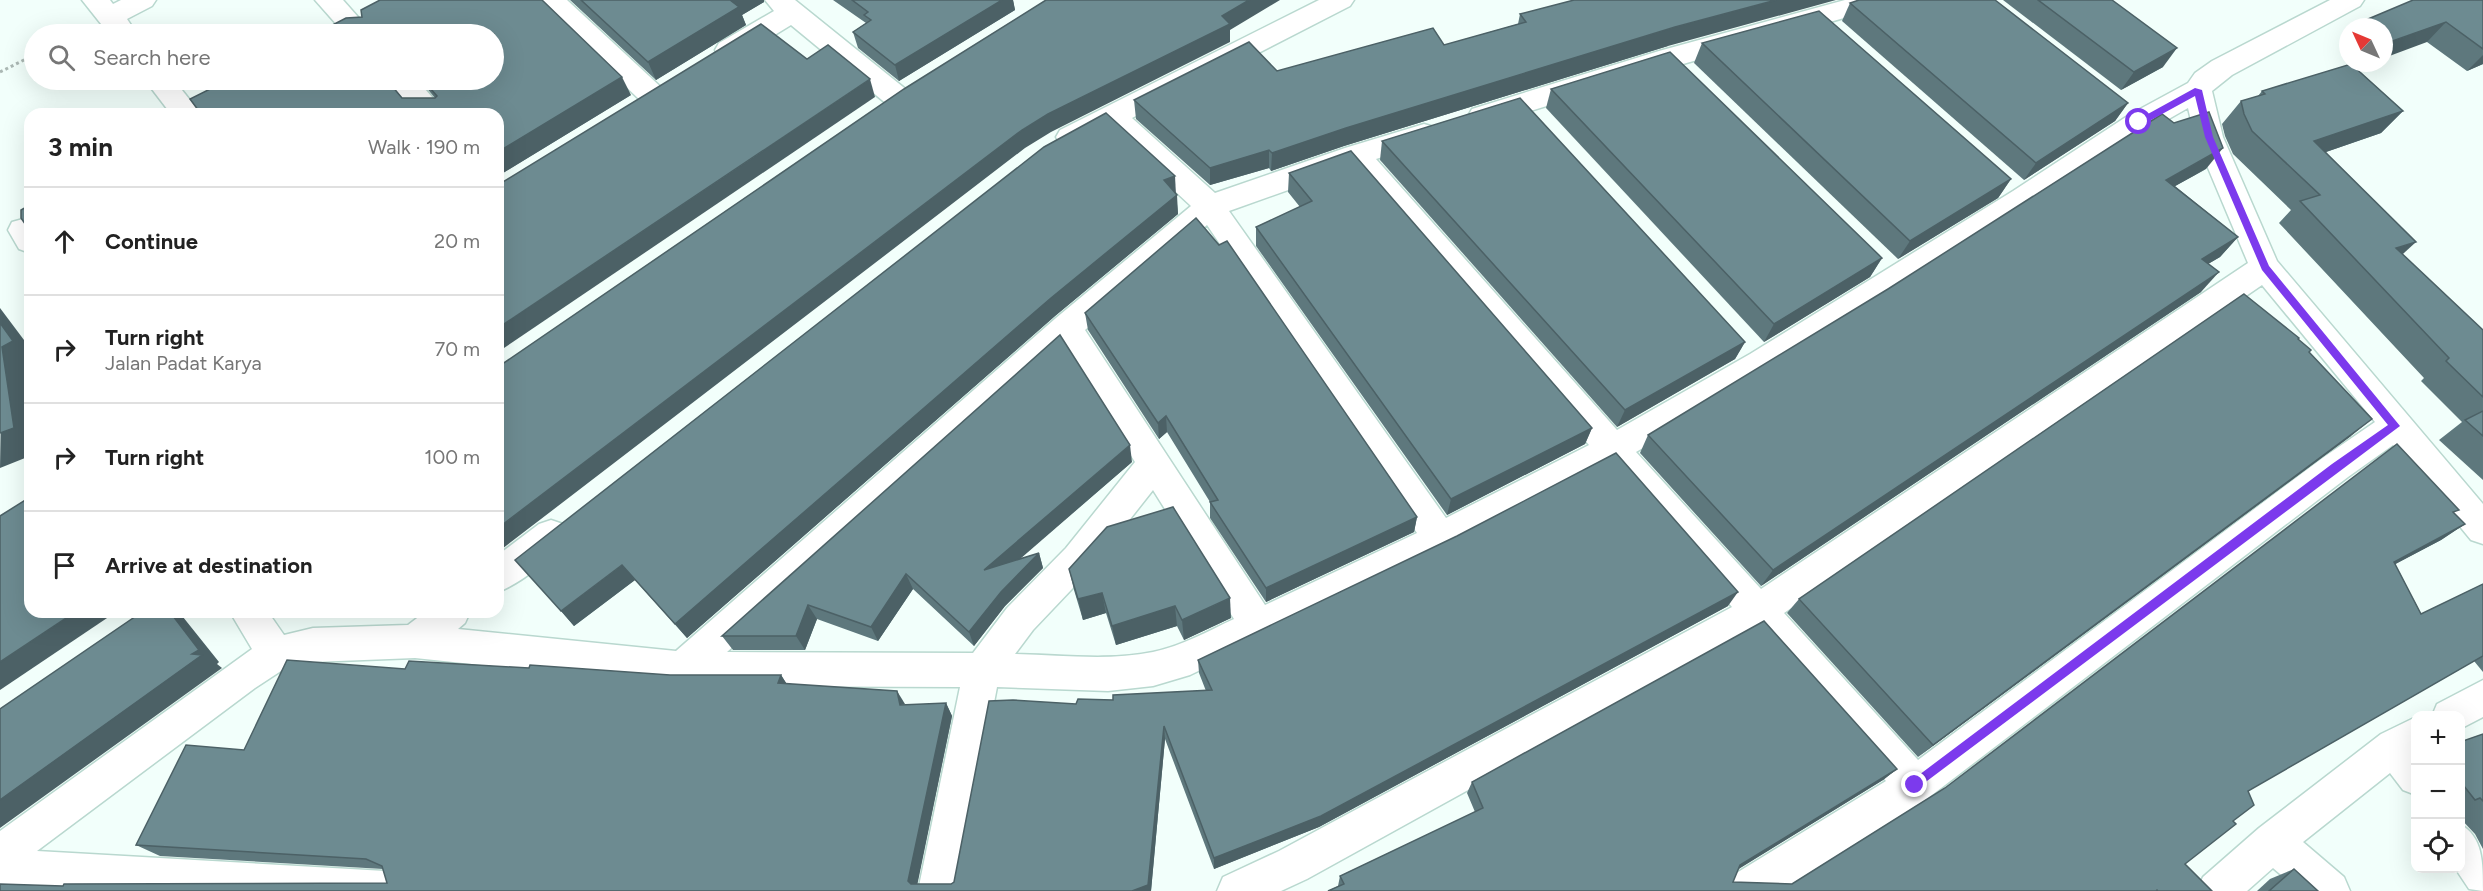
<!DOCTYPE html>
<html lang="en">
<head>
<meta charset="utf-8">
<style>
	:root { --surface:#fff; --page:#f2f2f2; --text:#222; --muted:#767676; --line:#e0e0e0 }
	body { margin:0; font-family:Figtree,sans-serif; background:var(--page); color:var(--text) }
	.controls { position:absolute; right:18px; bottom:18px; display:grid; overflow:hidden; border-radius:12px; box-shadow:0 6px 24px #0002 }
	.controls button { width:54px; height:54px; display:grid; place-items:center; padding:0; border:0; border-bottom:2px solid var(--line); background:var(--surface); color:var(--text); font:30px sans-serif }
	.compass { position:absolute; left:2339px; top:18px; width:54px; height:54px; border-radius:50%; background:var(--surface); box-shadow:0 6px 24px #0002; rotate:314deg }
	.stop { position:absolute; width:18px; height:18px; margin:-14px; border:4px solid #7c3aed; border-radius:50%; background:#fff }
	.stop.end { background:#7c3aed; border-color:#fff; box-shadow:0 2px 6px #0008 }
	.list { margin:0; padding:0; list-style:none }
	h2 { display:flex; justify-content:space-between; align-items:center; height:78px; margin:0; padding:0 24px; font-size:26px }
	h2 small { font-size:20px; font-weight:400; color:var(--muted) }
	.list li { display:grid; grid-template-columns:39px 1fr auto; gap:18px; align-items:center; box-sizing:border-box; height:108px; padding:0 24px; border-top:2px solid var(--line) }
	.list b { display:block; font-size:22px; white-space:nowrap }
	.list p { margin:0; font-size:20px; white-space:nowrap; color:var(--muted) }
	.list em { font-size:20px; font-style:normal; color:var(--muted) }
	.icon { flex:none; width:33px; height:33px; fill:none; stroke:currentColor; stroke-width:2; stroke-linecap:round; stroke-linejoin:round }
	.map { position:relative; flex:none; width:2483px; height:891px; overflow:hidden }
	.search { position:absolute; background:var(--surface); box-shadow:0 6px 24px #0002; left:24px; top:24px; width:480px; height:66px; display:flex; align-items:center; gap:15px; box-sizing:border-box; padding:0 21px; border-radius:33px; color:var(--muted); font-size:22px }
	.panel { position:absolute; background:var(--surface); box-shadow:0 6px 24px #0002; left:24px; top:108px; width:480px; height:510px; border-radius:18px }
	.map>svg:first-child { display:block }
</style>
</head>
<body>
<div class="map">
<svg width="2483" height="891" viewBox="0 0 2483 891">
	<rect width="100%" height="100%" fill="#f2fffb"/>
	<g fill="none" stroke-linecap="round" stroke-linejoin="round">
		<defs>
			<g id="minor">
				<polygon points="82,0 110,0 113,4 121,0 156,0 152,6 127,19 137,34 109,34"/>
				<polygon points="315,0 343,0 373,34 345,34"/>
				<polygon points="538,0 567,0 663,89 667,96 663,103 653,106 643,103 542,6"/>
				<polygon points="765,0 795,0 908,91 912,98 908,105 898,108 888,105 791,25 739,57 729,59 719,57 715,50 719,43 774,11"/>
				<path d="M1319,0H1354L1350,6L1132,118L1215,193L1345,148L1424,124L1434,127L1438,134L1434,141L1376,159L1617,430L1750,354L2013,191L2129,115L2188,83L2195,73L2212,61L2330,0H2364L2360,6L2232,75L2212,91L2223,137L2277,261L2483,504V544L2471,540L2393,445L2348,477L1928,798L1780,891H1724L1730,877L1886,781L1754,632L1307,879L1281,891H1217L1223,877L1279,851L1732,607L1609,467L1452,549L1190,675L1153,686L1108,691L997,687L958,891H918L960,687L682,686L415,658L313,662L284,669L255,688L37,851L385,871L399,877L405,891H41L0,889V831L252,649L230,612H268L284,635L313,628L408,625L425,612H470L465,623L458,629L676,651L1056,318L1191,206L1109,130L1070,147L1060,144L1056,137L1060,130ZM2188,108L2195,137L2248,263L1761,589L1636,452C1765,377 1890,297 2016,218C2074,181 2128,141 2188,108ZM1350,168L1589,445L1446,518L1229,211ZM1207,225L1417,533L1265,605L1085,330ZM2262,285L2375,422L2324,457L1918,760L1784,613ZM1064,349L1135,462L1066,548L1007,608L973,653L727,652ZM1153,490L1234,619C1208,631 1182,646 1153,652C1109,661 1061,655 1015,654L1033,630L1090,570Z"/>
				<polygon points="1845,0 1890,0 1886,6 1676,66 1482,126 1472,123 1468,116 1472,109 1659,51"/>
				<polygon points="145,80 174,80 201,114 171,114"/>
				<polygon points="387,80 417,80 447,114 416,114"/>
				<polygon points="23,219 30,221 30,253 19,249 8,230 12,222"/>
				<path d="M551,520L563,524L568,535C559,555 519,584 498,592V555L539,524Z"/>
				<polygon points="2483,680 2483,717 2460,729 2460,716 2432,716 2437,704"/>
				<polygon points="2416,717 2416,795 2403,790 2390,773 2303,842 2344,877 2350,891 2300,891 2273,868 2247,891 2197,891 2203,877 2259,828 2381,734"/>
				<path d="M2460,824C2483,837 2483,862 2483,891L2469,889L2455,868H2460Z"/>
			</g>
		</defs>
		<use href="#minor" stroke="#b9d8cf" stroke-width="3"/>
		<polyline stroke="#abb8b4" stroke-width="3" stroke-dasharray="3 3" stroke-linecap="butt" points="0,72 34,55"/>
		<use href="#minor" fill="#fff" fill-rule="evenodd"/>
	</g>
	<g fill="#5e787d">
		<polygon points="570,0 764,0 764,2 742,15 746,25 656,80"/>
		<polygon points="833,0 1013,0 1015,10 899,81 858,48 853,32 866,23"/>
		<polygon points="2003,0 2112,0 2163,67 2121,90"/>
		<polygon points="2483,0 2483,64 2467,71 2427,42 2384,27 2357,27 2361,22"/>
		<polygon points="1850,3 2128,103 2115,121 2024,180 1842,21"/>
		<polygon points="1520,14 1668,46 1344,146 1271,171 1269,168 1210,185 1136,119 1134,100 1277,71 1444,45 1518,24"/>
		<polygon points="2348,37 2348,52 2344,42"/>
		<polygon points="1702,43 2011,179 1998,198 1898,259 1694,63"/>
		<polygon points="2352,63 2369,63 2356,68 2403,111 2381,133 2326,152 2402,254 2483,330 2483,480 2439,440 2462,422 2421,381 2424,378 2279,223 2291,210 2233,154 2225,136 2222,124 2241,101 2258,96 2262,91 2354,66"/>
		<polygon points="420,80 494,80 631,95 498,176 402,98 435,98"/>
		<polygon points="1551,89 1882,258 1870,277 1764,342 1546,108"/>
		<polygon points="1382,141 1745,342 1735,359 1617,427 1380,160"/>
		<polygon points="2206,169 2175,186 2238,237 2220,257 2208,264 2201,292 1761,586 1640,453 1648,435"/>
		<polygon points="1289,173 1592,428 1585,444 1447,515 1256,246 1256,227 1300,207 1288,192"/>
		<polygon points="1176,194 1178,214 1055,316 687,638 635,580 574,626 561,611"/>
		<polygon points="1085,313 1417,517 1414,532 1266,602 1210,518 1210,502 1167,432 1159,439 1088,330"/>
		<polygon points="2298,340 2309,352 2351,436 1918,757 1787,613 1799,599"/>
		<polygon points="1132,462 1019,559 1039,553 1043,568 1005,606 974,646 913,589 878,641 817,619 805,650 733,650 722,636"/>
		<polygon points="2454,513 2465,524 2441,540 2395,564 2421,614 2483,584 2483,672 2474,661 2248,791 2233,821 2185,864 2212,891 1328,891 1338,886 1340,876 1475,812 1467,793 1472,782 1897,769 1883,780 1738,869 1733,882 1792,884"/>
		<polygon points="1069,569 1231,618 1184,640 1177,626 1116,645 1106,613 1083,620 1074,590"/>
		<polygon points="1728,606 1319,827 1214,869 1165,739 1151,891 63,886 387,883 383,869 160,856 136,845 244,750 405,669 670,675 781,675 786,683 905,705 946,703 952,716 917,884 951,884 954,882 1076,704 1206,691 1199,673 1198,660"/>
		<polygon points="2483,734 2483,849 2475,834 2460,818 2460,742"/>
		<polygon points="2294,869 2318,891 2257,891 2270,879"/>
	</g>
	<g fill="#4c6166">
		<polygon points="730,0 764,0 764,2 742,15 746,25 656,80 648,62"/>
		<polygon points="1002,0 1013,0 1015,10 899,81 895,65"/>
		<polygon points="1249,0 1280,0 1230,30 1230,42 1051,132 1025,148 498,552 498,528 1022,130 1048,114"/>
		<polygon points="1776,0 1836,0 1668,46 1344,146 1271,171 1272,153 1346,128 1675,27"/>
		<polygon points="2446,22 2427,42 2384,58 2384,44"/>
		<polygon points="2177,48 2163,67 2121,90 2134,72"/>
		<polygon points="2483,55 2483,64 2467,71"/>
		<polygon points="2359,63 2369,63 2354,68"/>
		<polygon points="622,77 631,95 498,176 498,152"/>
		<polygon points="870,79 875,97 498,352 498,328"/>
		<polygon points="2128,103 2115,121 2024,180 2036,163"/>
		<polygon points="2403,111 2381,133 2294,163 2314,141"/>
		<polygon points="2223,148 2206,169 2150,200 2166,180"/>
		<polygon points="1269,150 1269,168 1210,185 1210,168"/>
		<polygon points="1175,176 1176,195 1164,180"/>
		<polygon points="2011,179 1998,198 1898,259 1910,241"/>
		<polygon points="1177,195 1178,214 1055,316 687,638 675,624 1051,298"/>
		<polygon points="2238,237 2220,257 2184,278 2202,259"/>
		<polygon points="2416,242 2392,264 2396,248"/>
		<polygon points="1882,258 1870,277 1764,342 1774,324"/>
		<polygon points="2219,272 2201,292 1761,586 1773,570"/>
		<polygon points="0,308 30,348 30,456 0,468 2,347 0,323"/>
		<polygon points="1745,342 1735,359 1617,427 1625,410"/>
		<polygon points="1166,416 1167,432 1159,439 1158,423"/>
		<polygon points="2372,419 2351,436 1918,757 1933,745"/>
		<polygon points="1592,428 1585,444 1447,515 1451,499"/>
		<polygon points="1130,445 1132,462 990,585 984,570"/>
		<polygon points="1417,517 1414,532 1266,602 1266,588"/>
		<polygon points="2465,524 2441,540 2371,577 2394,562"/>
		<polygon points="1039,553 1043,568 1005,606 974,646 969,632 1001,592"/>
		<polygon points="622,565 635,580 574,626 561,611"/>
		<polygon points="906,574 913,589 878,641 871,627"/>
		<polygon points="1738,592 1728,606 1319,827 1214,869 1214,858"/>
		<polygon points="1102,593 1106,613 1083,620 1078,599"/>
		<polygon points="1230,598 1231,618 1184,640 1182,620"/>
		<polygon points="808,605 817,619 805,650 796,636"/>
		<polygon points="1175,606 1177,626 1116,645 1112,626"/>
		<polygon points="75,612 116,612 0,690 0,662"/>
		<polygon points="170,612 179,612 219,662 217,664 222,668 0,828 0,800"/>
		<polygon points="781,675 790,689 778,683"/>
		<polygon points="897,691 905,704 900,705"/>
		<polygon points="946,703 952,716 916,891 908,881"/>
		<polygon points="1164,726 1165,739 1151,891 1132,891"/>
		<polygon points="1897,769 1883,780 1729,875 1740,865"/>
	</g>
	<g fill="#6d8b91" stroke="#4c6166" stroke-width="1.5">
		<polygon points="380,0 542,0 622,77 498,152 498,114 201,114 190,99 228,80 387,80 402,98 435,98 437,96 423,80 494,80 494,34 315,34 346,18 362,17 361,10"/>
		<polygon points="581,0 730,0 739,7 648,62"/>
		<polygon points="852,0 1002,0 895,65 853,32 871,20 864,15 868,12"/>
		<polygon points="1046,0 1249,0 1222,16 1230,24 1048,114 1022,130 498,528 498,367 904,89"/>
		<polygon points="1574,0 1776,0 1675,27 1346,128 1272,153 1269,150 1210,168 1134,100 1249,42 1277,71 1433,28 1444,45 1526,22 1520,14"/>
		<polygon points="1859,0 1995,0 2128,103 2036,163 1850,3"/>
		<polygon points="2038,0 2112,0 2177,48 2134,72"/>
		<polygon points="2413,0 2483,0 2483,49 2446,22 2384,44 2384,27 2363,27 2361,22"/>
		<polygon points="1819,11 2011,179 1910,241 1702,43"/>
		<polygon points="761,24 807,59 828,45 870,79 498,328 498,185"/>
		<polygon points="1670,52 1882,258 1774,324 1551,89"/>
		<polygon points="2351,64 2403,111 2314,141 2416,242 2396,248 2483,330 2483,397 2446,361 2449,358 2300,201 2320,195 2252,131 2244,114 2241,101 2265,94 2262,91"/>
		<polygon points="1520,98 1745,342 1625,410 1382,141"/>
		<polygon points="2209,112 2223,148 2166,180 2238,237 2202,259 2219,272 1773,570 1648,435 1888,289 2162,114 2174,123"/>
		<polygon points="1106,113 1175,176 1164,180 1177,195 1051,298 675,624 622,565 561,611 515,560 1044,147"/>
		<polygon points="1351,151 1592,428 1451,499 1256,227 1312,201 1289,173"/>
		<polygon points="30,205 30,231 21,218 21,210"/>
		<polygon points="1196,218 1219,245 1227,241 1417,517 1266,588 1210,502 1218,500 1166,416 1158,423 1085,313"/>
		<polygon points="2244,294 2299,338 2298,339 2311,350 2309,352 2372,419 1933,745 1799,599"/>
		<polygon points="0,323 13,341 2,347 14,428 0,433"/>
		<polygon points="1060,335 1130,445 984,570 1039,553 1001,592 969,632 906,574 871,627 808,605 796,636 722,636"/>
		<polygon points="2483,411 2483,436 2465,420"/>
		<polygon points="2397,444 2459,510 2453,512 2465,524 2394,562 2421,614 2483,584 2483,656 2248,791 2254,805 2233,821 2236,824 2185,864 2212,891 2158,891 2157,890 2156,891 1328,891 1344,884 1340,876 1483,808 1472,782 1764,621 1897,769 1740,865 1733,882 1792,884 1945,788"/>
		<polygon points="1616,453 1738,592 1321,816 1214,858 1164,726 1148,885 1132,891 0,891 0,884 63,886 64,884 387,883 382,866 366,859 136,845 186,745 244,750 287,660 405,669 409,661 529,668 530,665 670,675 781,675 778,683 897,691 900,705 946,703 908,881 911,884 951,884 954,882 989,701 1013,700 1076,704 1078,699 1113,700 1113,695 1212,690 1198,660 1457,536"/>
		<polygon points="30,497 30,612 75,612 0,662 0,516"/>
		<polygon points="1173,507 1230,598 1182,620 1175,606 1112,626 1102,593 1078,599 1069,569 1107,527"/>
		<polygon points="142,612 170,612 199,650 192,654 202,655 0,800 0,709"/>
		<polygon points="2483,734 2483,801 2480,798 2475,800 2460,781 2460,742"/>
		<polygon points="2294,869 2318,891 2269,891"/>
	</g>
	<polygon fill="#7c3aed" points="2195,88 2202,90 2213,137 2269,266 2400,426 1915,790 1911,789 1911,781 2332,464 2388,425 2262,270 2205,137 2195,96 2142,125 2137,125 2137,120"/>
</svg>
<div class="controls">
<button>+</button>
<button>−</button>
<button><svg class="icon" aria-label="locate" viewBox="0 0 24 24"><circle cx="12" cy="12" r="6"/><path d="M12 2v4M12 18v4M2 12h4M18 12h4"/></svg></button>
</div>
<svg class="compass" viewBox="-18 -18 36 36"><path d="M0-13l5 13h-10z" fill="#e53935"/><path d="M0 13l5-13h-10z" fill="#767676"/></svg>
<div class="stop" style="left:2139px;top:122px"></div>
<div class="stop end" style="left:1915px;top:785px"></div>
<div class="search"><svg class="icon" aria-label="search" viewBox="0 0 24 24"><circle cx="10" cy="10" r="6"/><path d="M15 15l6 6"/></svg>Search here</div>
<section class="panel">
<h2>3 min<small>Walk · 190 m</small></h2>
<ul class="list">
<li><svg class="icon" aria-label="ahead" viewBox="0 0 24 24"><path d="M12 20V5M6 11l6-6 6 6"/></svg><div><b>Continue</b></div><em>20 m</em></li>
<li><svg class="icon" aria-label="right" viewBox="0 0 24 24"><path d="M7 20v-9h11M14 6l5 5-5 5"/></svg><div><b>Turn right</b><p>Jalan Padat Karya</p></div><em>70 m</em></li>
<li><svg class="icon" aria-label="right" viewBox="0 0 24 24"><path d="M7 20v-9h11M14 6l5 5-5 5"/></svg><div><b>Turn right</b></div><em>100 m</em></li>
<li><svg class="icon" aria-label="arrive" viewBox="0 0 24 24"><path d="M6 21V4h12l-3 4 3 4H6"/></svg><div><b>Arrive at destination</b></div></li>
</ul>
</section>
</div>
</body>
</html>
